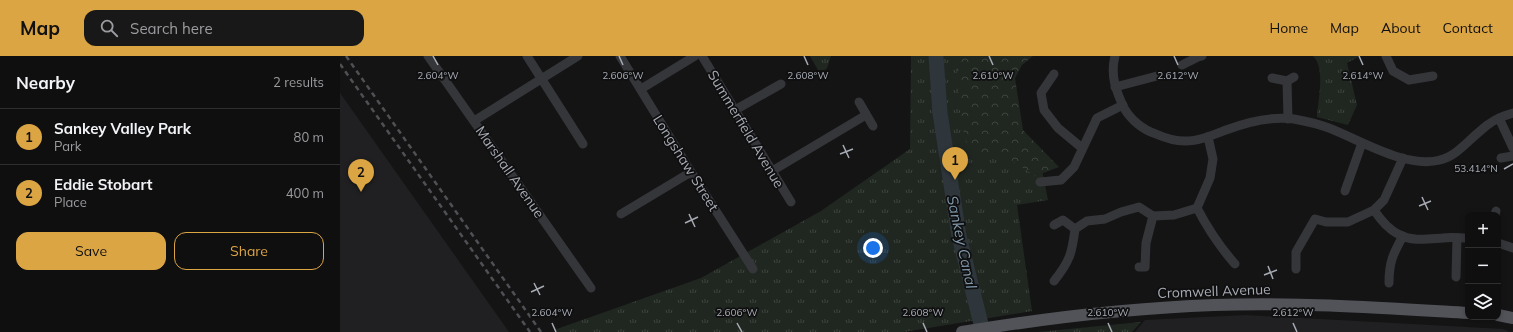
<!DOCTYPE html>
<html lang="en">
<head>
<meta charset="utf-8">
<style>
	:root { --surface:#0f0f10; --page:#181819; --text:#f1f3f6; --muted:#9b9c9f; --line:#2f2f30; --accent:#dca544 }
	body { margin:0; font-family:Mulish,sans-serif; background:var(--page); color:var(--text) }
	.controls { position:absolute; right:12px; bottom:12px; display:grid; overflow:hidden; border-radius:8px; box-shadow:0 2px 6px #0003 }
	.controls button { width:36px; height:36px; display:grid; place-items:center; padding:0; border:0; border-bottom:1px solid var(--line); background:var(--surface); color:var(--text); font:20px sans-serif }
	.you { position:absolute; left:533px; top:192px; width:14px; height:14px; margin:-10px; border:3px solid #fff; border-radius:50%; background:#1a73e8; box-shadow:0 0 0 6px #1a73e833 }
	.badge { display:grid; place-items:center; width:26px; height:26px; border-radius:50%; background:var(--accent); color:#111; font-size:13px; font-weight:700 }
	.pin { position:absolute; translate:-50% -33px; filter:drop-shadow(0 1px 2px #0008) }
	.pin::after { content:''; position:absolute; top:21px; width:14px; height:12px; background:inherit; clip-path:polygon(0 0,100% 0,50% 100%) }
	.list { margin:0; padding:0; list-style:none }
	h2 { display:flex; justify-content:space-between; align-items:center; height:52px; margin:0; padding:0 16px; font-size:17px }
	h2 small { font-size:13px; font-weight:400; color:var(--muted) }
	.list li { display:grid; grid-template-columns:26px 1fr auto; gap:12px; align-items:center; box-sizing:border-box; height:56px; padding:0 16px; border-top:1px solid var(--line) }
	.list b { display:block; font-size:15px; white-space:nowrap }
	.list p { margin:0; font-size:13px; white-space:nowrap; color:var(--muted) }
	.list em { font-size:13px; font-style:normal; color:var(--muted) }
	.actions { display:flex; gap:8px; padding:12px 16px }
	.actions a { flex:1; padding:9px 0; border:1px solid var(--accent); border-radius:12px; text-align:center; font-size:14px; color:var(--accent) }
	.actions .main { background:var(--accent); color:#111 }
	.icon { flex:none; width:22px; height:22px; fill:none; stroke:currentColor; stroke-width:2; stroke-linecap:round; stroke-linejoin:round }
	.map { position:relative; flex:none; width:1173px; height:276px; overflow:hidden }
	header { display:flex; align-items:center; gap:24px; box-sizing:border-box; height:56px; padding:0 20px; background:var(--accent); color:#111 }
	header strong { font-size:19px }
	nav { display:flex; gap:22px; margin-inline-start:auto; font-size:14px }
	.search { width:280px; height:36px; background:var(--page); display:flex; align-items:center; gap:10px; box-sizing:border-box; padding:0 14px; border-radius:12px; color:var(--muted); font-size:15px }
	main { display:flex }
	aside { flex:1; background:var(--surface) }
	.map>svg:first-child { display:block }
</style>
</head>
<body>
<header>
<strong>Map</strong>
<div class="search"><svg class="icon" aria-label="search" viewBox="0 0 24 24"><circle cx="10" cy="10" r="6"/><path d="M15 15l6 6"/></svg>Search here</div>
<nav><a>Home</a><a>Map</a><a>About</a><a>Contact</a></nav>
</header>
<main>
<aside>
<h2>Nearby<small>2 results</small></h2>
<ul class="list">
<li><span class="badge">1</span><div><b>Sankey Valley Park</b><p>Park</p></div><em>80 m</em></li>
<li><span class="badge">2</span><div><b>Eddie Stobart</b><p>Place</p></div><em>400 m</em></li>
</ul>
<div class="actions"><a class="main">Save</a><a>Share</a></div>
</aside>
<div class="map">
<svg width="1173" height="276" viewBox="0 0 1173 276">
	<defs>
		<pattern id="grass-tufts" width="24" height="20" patternUnits="userSpaceOnUse"><rect width="24" height="20" fill="#202721"/><path d="M3 7l-1-3M5 7V3M7 7l1-3M15 17l-1-3M17 17v-4M19 17l1-3" fill="none" stroke="#3e443f"/></pattern>
		<pattern id="forest-crowns" width="20" height="18" patternUnits="userSpaceOnUse"><rect width="20" height="18" fill="#202721"/><path d="M2 6a3 3 0 1 1 6 0M12 15a3 3 0 1 1 6 0" fill="none" stroke="#3e443f"/></pattern>
	</defs>
	<rect width="100%" height="100%" fill="#141415"/>
	<g fill="#202022">
		<polygon points="0,37 169,276 0,276"/>
		<polygon points="906,259 1163,273 1169,276 795,276 805,264"/>
	</g>
	<g fill="url(#grass-tufts)">
		<polygon points="470,0 491,0 487,12 485,14 478,14"/>
		<polygon points="571,0 679,0 666,62 700,104 708,144 677,149 692,255 564,276 216,276 214,274 361,222 481,155 570,93"/>
		<path d="M973,0H1020L1007,7L1017,49L1008,69L977,61C978,44 986,12 973,0Z"/>
		<polygon points="801,266 792,276 698,276"/>
	</g>
	<polygon fill="url(#forest-crowns)" points="616,0 693,0 682,9 675,22 683,74 719,111 695,120 656,94 644,100 629,95 621,66"/>
	<g fill="none" stroke-linecap="round" stroke-linejoin="round">
		<polyline stroke="#2e363c" stroke-width="15" points="596,0 600,57 619,180 643,276"/>
		<g stroke="#35363a" stroke-width="9">
			<polyline points="88,0 251,232"/>
			<polyline points="187,0 243,88"/>
			<polyline points="280,0 351,116 413,213"/>
			<polyline points="362,0 451,146"/>
			<path d="M775,0C770,19 776,35 784,52C791,64 803,74 816,78C825,82 835,85 845,85C859,85 873,79 886,74C907,66 931,60 954,63C965,65 978,68 989,72C1020,84 1066,113 1100,104C1116,100 1127,86 1139,76C1148,67 1161,60 1173,57"/>
			<polyline points="1046,0 1053,15 1069,24 1093,20"/>
			<polyline points="842,9 858,1 862,0"/>
			<polyline points="714,18 701,37 704,54 718,72 742,92"/>
			<polyline points="932,22 947,25 954,21"/>
			<polyline points="947,25 948,63"/>
			<polyline points="775,31 817,20"/>
			<polyline points="301,33 355,0"/>
			<polyline points="519,46 533,70"/>
			<polyline points="395,54 441,28"/>
			<polyline points="1159,62 1173,92"/>
			<polyline points="134,65 238,0"/>
			<polyline points="1161,102 1173,100"/>
			<polyline points="432,115 526,59"/>
			<polyline points="700,126 721,124 734,111 757,62 783,49"/>
			<polyline points="1005,135 1022,87"/>
			<path d="M857,152C868,173 880,191 895,208"/>
			<path d="M1034,154C1040,163 1048,173 1058,178C1072,186 1088,183 1103,182C1111,181 1120,182 1128,182"/>
			<polyline points="281,158 351,116"/>
			<polyline points="1155,159 1156,155"/>
			<polyline points="714,169 723,164 735,173"/>
			<polyline points="1158,187 1173,192"/>
			<polyline points="799,211 805,211 806,187 813,160"/>
			<polyline points="956,213 956,196 975,163 986,166 1008,166 1034,154 1044,144 1063,102"/>
			<polyline points="1116,221 1117,182"/>
			<path d="M714,225C730,205 732,197 735,173L747,165L765,163L781,156L799,151L813,160L834,159L857,152L870,122L873,103L868,81"/>
			<path d="M1049,227C1049,206 1053,198 1063,180"/>
		</g>
		<g stroke="#515358" stroke-width="12">
			<polyline points="1158,259 1173,262"/>
			<path d="M622,276C706,262 790,252 874,249C959,246 1044,252 1128,257"/>
		</g>
		<g stroke="#4e5054" stroke-width="2.5" stroke-dasharray="5 4" stroke-linecap="butt">
			<polyline points="6,0 201,276"/>
			<polyline points="0,8 190,276"/>
		</g>
	</g>
	<path fill="none" stroke="#a7abb4" stroke-width="1.5" d="M93,0L98,9M279,0L283,9M464,0L468,9M649,0L653,9M834,0L838,9M1019,0L1023,9M503,89L509,102M500,98L513,93M1164,113L1173,108M1082,141L1088,154M1079,150L1091,145M349,158L355,171M345,167L358,161M928,210L933,223M924,219L937,214M194,227L200,239M191,236L204,230M212,267L216,276M397,267L402,276M583,267L587,276M768,267L772,276M953,267L957,276"/>
	<g text-anchor="middle" dominant-baseline="central" stroke-width="3.5" stroke-linejoin="round" paint-order="stroke">
		<g font-size="14" fill="#a7abb4" stroke="#0f0f10">
			<text transform="translate(406 73) rotate(59)">Summerfield Avenue</text>
			<text transform="translate(346 107) rotate(58)">Longshaw Street</text>
			<text transform="translate(170 116) rotate(55)">Marshall Avenue</text>
			<text transform="translate(874 235) rotate(-2)">Cromwell Avenue</text>
		</g>
		<g font-size="15" font-style="italic" fill="#8199ab" stroke="#0f0f10">
			<text transform="translate(622 186) rotate(78)">Sankey Canal</text>
		</g>
	</g>
	<g font-size="10" text-anchor="middle" fill="#a7abb4" stroke="#0f0f10" stroke-width="3.5" stroke-linejoin="round" paint-order="stroke">
		<text x="98" y="23">2.604°W</text>
		<text x="283" y="23">2.606°W</text>
		<text x="468" y="23">2.608°W</text>
		<text x="653" y="23">2.610°W</text>
		<text x="838" y="23">2.612°W</text>
		<text x="1023" y="23">2.614°W</text>
		<text x="1136" y="116">53.414°N</text>
		<text x="212" y="260">2.604°W</text>
		<text x="397" y="260">2.606°W</text>
		<text x="583" y="260">2.608°W</text>
		<text x="768" y="260">2.610°W</text>
		<text x="953" y="260">2.612°W</text>
	</g>
</svg>
<div class="controls">
<button>+</button>
<button>−</button>
<button><svg class="icon" aria-label="layers" viewBox="0 0 24 24"><path d="M12 4l9 5-9 5-9-5zM3 14l9 5 9-5"/></svg></button>
</div>
<div class="you"></div>
<div class="pin badge" style="left:615px;top:124px">1</div>
<div class="pin badge" style="left:21px;top:136px">2</div>
</div>
</main>
</body>
</html>
